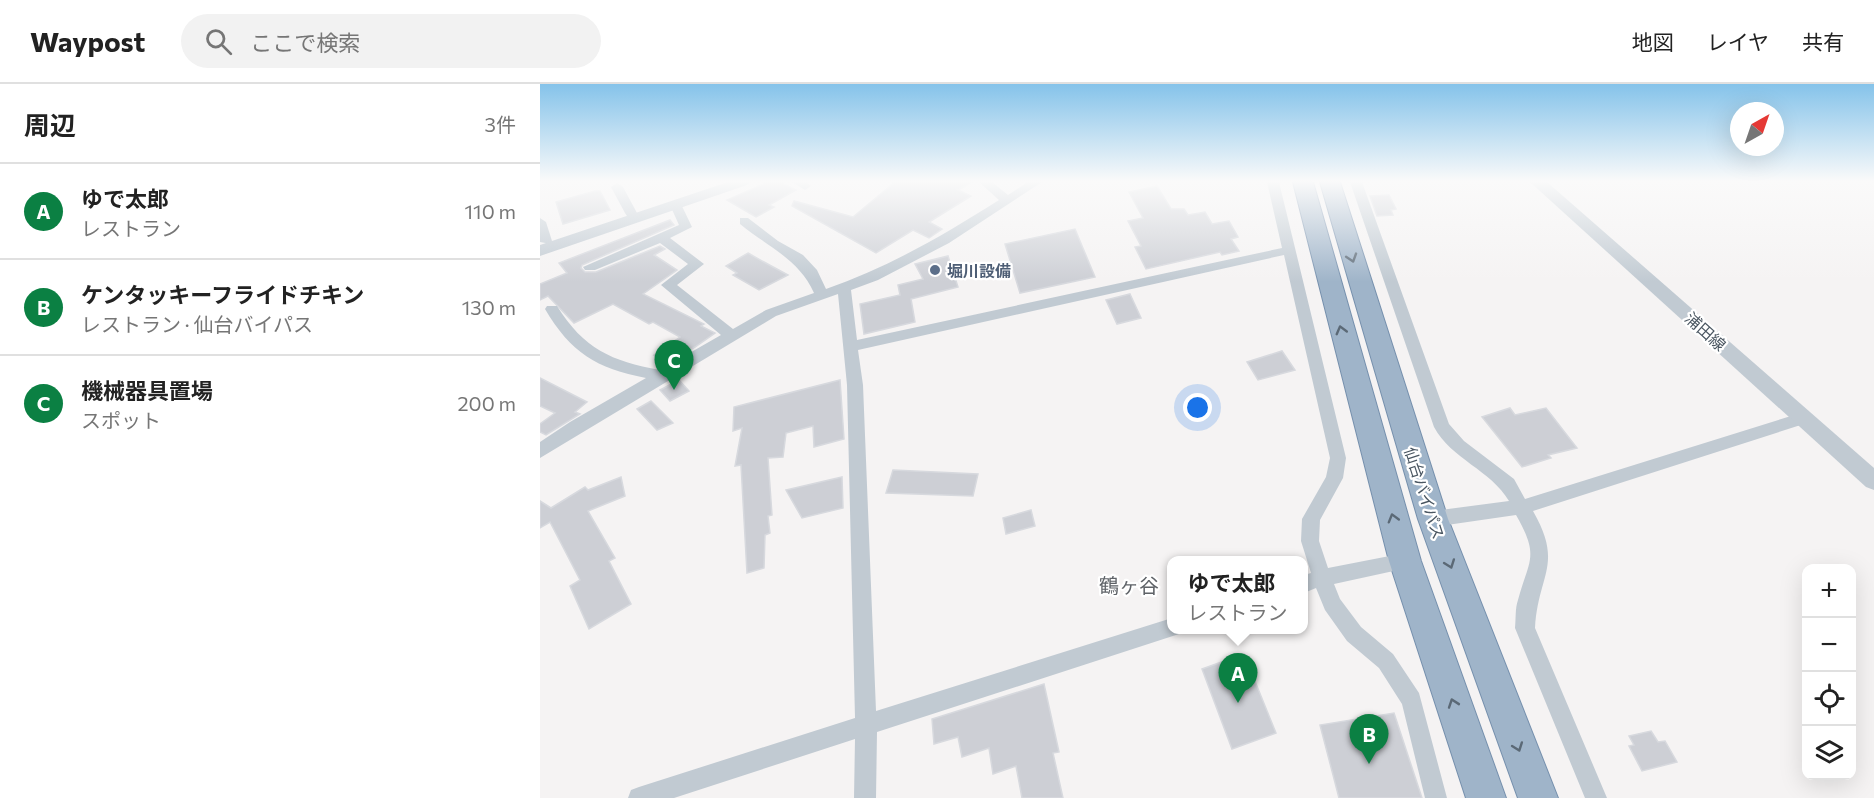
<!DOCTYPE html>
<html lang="ja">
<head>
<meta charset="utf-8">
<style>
	:root { --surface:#fff; --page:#f2f2f2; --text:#222; --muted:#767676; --line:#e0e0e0; --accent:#0b8043 }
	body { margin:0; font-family:Commissioner,"Noto Sans JP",sans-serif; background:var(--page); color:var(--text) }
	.controls { position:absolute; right:18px; bottom:18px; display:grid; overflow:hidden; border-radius:12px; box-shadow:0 6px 24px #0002 }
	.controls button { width:54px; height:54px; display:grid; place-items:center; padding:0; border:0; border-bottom:2px solid var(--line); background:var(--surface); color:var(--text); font:30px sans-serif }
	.compass { position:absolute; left:1190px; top:18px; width:54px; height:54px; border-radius:50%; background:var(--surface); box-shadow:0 6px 24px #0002; rotate:40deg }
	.you { position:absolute; left:658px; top:324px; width:21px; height:21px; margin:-15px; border:4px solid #fff; border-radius:50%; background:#1a73e8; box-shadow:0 0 0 9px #1a73e833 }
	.badge { display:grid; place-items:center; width:39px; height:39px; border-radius:50%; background:var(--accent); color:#fff; font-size:20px; font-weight:700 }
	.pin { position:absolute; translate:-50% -50px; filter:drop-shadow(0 2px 3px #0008) }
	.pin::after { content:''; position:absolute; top:32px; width:21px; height:18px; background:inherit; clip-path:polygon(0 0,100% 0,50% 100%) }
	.popup { position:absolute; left:627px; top:472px; width:141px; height:78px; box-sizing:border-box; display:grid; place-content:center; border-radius:12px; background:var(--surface); filter:drop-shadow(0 2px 4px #0005); font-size:20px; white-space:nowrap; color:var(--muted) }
	.popup b { font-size:22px; color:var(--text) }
	.popup::after { content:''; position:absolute; left:50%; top:100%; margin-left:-12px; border:12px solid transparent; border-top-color:var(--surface) }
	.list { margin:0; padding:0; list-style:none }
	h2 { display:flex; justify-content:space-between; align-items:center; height:78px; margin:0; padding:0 24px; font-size:26px }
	h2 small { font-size:20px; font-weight:400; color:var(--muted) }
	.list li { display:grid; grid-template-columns:39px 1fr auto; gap:18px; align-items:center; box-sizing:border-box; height:96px; padding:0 24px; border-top:2px solid var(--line) }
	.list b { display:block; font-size:22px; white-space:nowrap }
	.list p { margin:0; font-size:20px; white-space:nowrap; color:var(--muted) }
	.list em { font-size:20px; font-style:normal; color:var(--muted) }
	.icon { flex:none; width:33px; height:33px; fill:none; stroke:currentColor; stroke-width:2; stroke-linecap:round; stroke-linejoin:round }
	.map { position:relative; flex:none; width:1334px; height:714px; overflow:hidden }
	header { display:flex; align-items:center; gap:36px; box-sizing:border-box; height:84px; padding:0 30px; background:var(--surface); border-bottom:2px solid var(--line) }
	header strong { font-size:28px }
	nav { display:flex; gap:33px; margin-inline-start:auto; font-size:21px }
	.search { width:420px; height:54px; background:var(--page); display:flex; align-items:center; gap:15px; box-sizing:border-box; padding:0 21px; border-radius:33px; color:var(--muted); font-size:22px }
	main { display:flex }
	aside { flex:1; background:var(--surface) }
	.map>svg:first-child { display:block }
</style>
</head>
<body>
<header>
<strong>Waypost</strong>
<div class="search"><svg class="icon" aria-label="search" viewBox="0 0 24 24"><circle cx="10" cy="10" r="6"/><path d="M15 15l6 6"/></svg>ここで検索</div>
<nav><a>地図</a><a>レイヤ</a><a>共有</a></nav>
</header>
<main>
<aside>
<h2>周辺<small>3件</small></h2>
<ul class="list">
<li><span class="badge">A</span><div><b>ゆで太郎</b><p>レストラン</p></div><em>110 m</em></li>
<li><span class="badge">B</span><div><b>ケンタッキーフライドチキン</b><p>レストラン · 仙台バイパス</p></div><em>130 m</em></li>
<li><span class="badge">C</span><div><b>機械器具置場</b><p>スポット</p></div><em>200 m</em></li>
</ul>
</aside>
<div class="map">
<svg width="1334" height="714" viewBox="0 0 1334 714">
	<rect width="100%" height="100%" fill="#f5f3f3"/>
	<g fill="#cdcfd5" stroke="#d7d9de" stroke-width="1.5">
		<polygon points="228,98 240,98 256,106 229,121 234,123 216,133 187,116"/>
		<polygon points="355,98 432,98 418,106 431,112 389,138 402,145 389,154 373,146 336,169 252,122 254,117 313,133"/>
		<polygon points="617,102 631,125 644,125 648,131 665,128 672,140 689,137 698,153 691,155 699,167 682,171 680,168 606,185 595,163 601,162 588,137 603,134 589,108"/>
		<polygon points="55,107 60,107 70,126 23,140 16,118"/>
		<polygon points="849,111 856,125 851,126 853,131 837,132 830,112"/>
		<polygon points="130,136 134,141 42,181 41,184 45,188 56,188 120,162 125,165 114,171 137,186 103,210 164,240 161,242 175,249 155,263 129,278 114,271 140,253 113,238 109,240 73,220 34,239 8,212 0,216 0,200 27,189 19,179"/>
		<polygon points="535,145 555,193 480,209 465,160"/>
		<polygon points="208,169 224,178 248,191 219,206 193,191 197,189 186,182"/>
		<polygon points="408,172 418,203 371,215 375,238 324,250 320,220 360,211 358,201 383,195 375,180"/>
		<polygon points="590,210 601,234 577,240 566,216"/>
		<polygon points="742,267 755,286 718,296 707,278"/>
		<polygon points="0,294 47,318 35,328 40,330 6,351 0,348 0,340 15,329 0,322"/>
		<polygon points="139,296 149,307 130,317 120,306"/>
		<polygon points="300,296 304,355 274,363 273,342 246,349 243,373 228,374 232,431 228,432 230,449 225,451 224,484 207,489 201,381 195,382 202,344 193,347 194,323"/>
		<polygon points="111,317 133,339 117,346 97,325"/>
		<polygon points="970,324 975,331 1006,324 1037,364 1008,371 1011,374 982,383 942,333"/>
		<polygon points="353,386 438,390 433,412 346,409"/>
		<polygon points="81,393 85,412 48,427 75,474 69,477 91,520 49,545 30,502 40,496 10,438 0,444 0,417 11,424 45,403 48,406"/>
		<polygon points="302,393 303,424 262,434 246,406"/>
		<polygon points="491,426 495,442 466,450 463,434"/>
		<polygon points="704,570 736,649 692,665 662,585"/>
		<polygon points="504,600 519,668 513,669 523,714 482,714 476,682 453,690 449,664 422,673 418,653 394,660 392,635"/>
		<polygon points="854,629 882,714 799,714 780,641"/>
		<polygon points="1111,647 1118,658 1125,657 1137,678 1102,687 1089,662 1094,661 1089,652"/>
	</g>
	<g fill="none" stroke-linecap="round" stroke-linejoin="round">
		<defs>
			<g id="trunk">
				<polygon points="753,98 773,98 881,477 966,714 926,714 849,477"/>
				<polygon points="780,98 800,98 908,435 1018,714 978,714 878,435"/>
			</g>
		</defs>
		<use href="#trunk" stroke="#7690ad" stroke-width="2"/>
		<g fill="#c1cad2" fill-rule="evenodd">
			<polygon points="252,98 266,98 271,102 265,106"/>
			<path d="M439,98H452L468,111L488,98H502L409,159L338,196L311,206L317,256L742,164L727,98H739L806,374L803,394L780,436L779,457L788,484L865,469L872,471L874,477L872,483L794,500L800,515L821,543L853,570L879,609L907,714H885L862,620L839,584L807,557L785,526L776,504L764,509V491L771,489L761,457L762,435L786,393L790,374L744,171L318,266L323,301L336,627L632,534V546H641L639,550L337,648L336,714H314L315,655L134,714H88L91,706L99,703L315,634L307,301L298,210L236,232L0,374V358L30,338L106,294C56,284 31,269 5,225L7,222H17C44,265 71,277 120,286L181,251L121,201L148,180L120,159L55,186H45L43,183L139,141L130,121L132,118H140L152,143L130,154L164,180L137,201L193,245L226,226L274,209C259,175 228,163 200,140V134H208L238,157L263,171L277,186L286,205C349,183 404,151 459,116Z"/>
			<path d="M810,98H822L909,340L924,357L974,395L985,415L1264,328L1272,334L1270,338L993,427C1024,481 998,490 995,544L1067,714H1045L975,544C976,535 975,524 978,516C989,475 1000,473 976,431L893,443L887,440L884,435L887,430L893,427L969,417C951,386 911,375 894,343Z"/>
			<polygon points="77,99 83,103 97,129 95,132 87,132 85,129 71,103"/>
			<polygon points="0,134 6,138 12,157 11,160 0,158"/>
		</g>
		<g fill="#c1cad2" fill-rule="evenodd">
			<polygon points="188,98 210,98 207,101 0,172 0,161"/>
			<polygon points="990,98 1007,98 1334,384 1334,406 1326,403"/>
		</g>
		<use href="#trunk" fill="#9fb4c9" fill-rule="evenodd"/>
	</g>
	<defs><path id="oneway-chevron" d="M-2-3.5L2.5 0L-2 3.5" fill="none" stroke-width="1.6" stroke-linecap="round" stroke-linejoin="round" transform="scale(1.5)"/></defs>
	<g stroke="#5b6976">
		<use href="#oneway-chevron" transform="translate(812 174) rotate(72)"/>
		<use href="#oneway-chevron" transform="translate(801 246) rotate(-105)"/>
		<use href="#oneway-chevron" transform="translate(853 434) rotate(-106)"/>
		<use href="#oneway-chevron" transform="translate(910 480) rotate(70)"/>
		<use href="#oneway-chevron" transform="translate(913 619) rotate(-109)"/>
		<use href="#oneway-chevron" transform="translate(978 663) rotate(70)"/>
	</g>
	<linearGradient id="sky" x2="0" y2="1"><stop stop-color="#85c3ea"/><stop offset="0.49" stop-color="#fafafa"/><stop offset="1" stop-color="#fafafa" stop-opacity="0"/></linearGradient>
	<rect width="1334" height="198" fill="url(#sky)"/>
	<circle fill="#5c6f8a" stroke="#fff" stroke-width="2" cx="395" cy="186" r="6"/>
	<g text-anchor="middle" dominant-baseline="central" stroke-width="4.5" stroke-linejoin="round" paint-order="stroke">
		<g font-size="16" font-weight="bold" fill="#4e5e75" stroke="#fff" text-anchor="start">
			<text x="407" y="186">堀川設備</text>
		</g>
		<g font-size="16" fill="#4a5661" stroke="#fff">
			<text transform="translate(1166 247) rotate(42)">浦田線</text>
			<text transform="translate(885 409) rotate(72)">仙台バイパス</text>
		</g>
		<g font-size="20" fill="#5f6368" stroke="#fff">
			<text x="589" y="501">鶴ヶ谷</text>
		</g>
	</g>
</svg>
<div class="controls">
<button>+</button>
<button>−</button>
<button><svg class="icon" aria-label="locate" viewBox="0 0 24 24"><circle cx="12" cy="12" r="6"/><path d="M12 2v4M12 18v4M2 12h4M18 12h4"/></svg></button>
<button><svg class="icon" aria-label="layers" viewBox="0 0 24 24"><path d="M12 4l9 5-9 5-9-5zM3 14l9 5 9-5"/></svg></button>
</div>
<svg class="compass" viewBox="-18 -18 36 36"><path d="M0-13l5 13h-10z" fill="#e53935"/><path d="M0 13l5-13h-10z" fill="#767676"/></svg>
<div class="you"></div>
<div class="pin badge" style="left:698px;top:619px">A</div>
<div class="popup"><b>ゆで太郎</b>レストラン</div>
<div class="pin badge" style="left:829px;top:680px">B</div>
<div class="pin badge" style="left:134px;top:306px">C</div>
</div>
</main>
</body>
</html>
